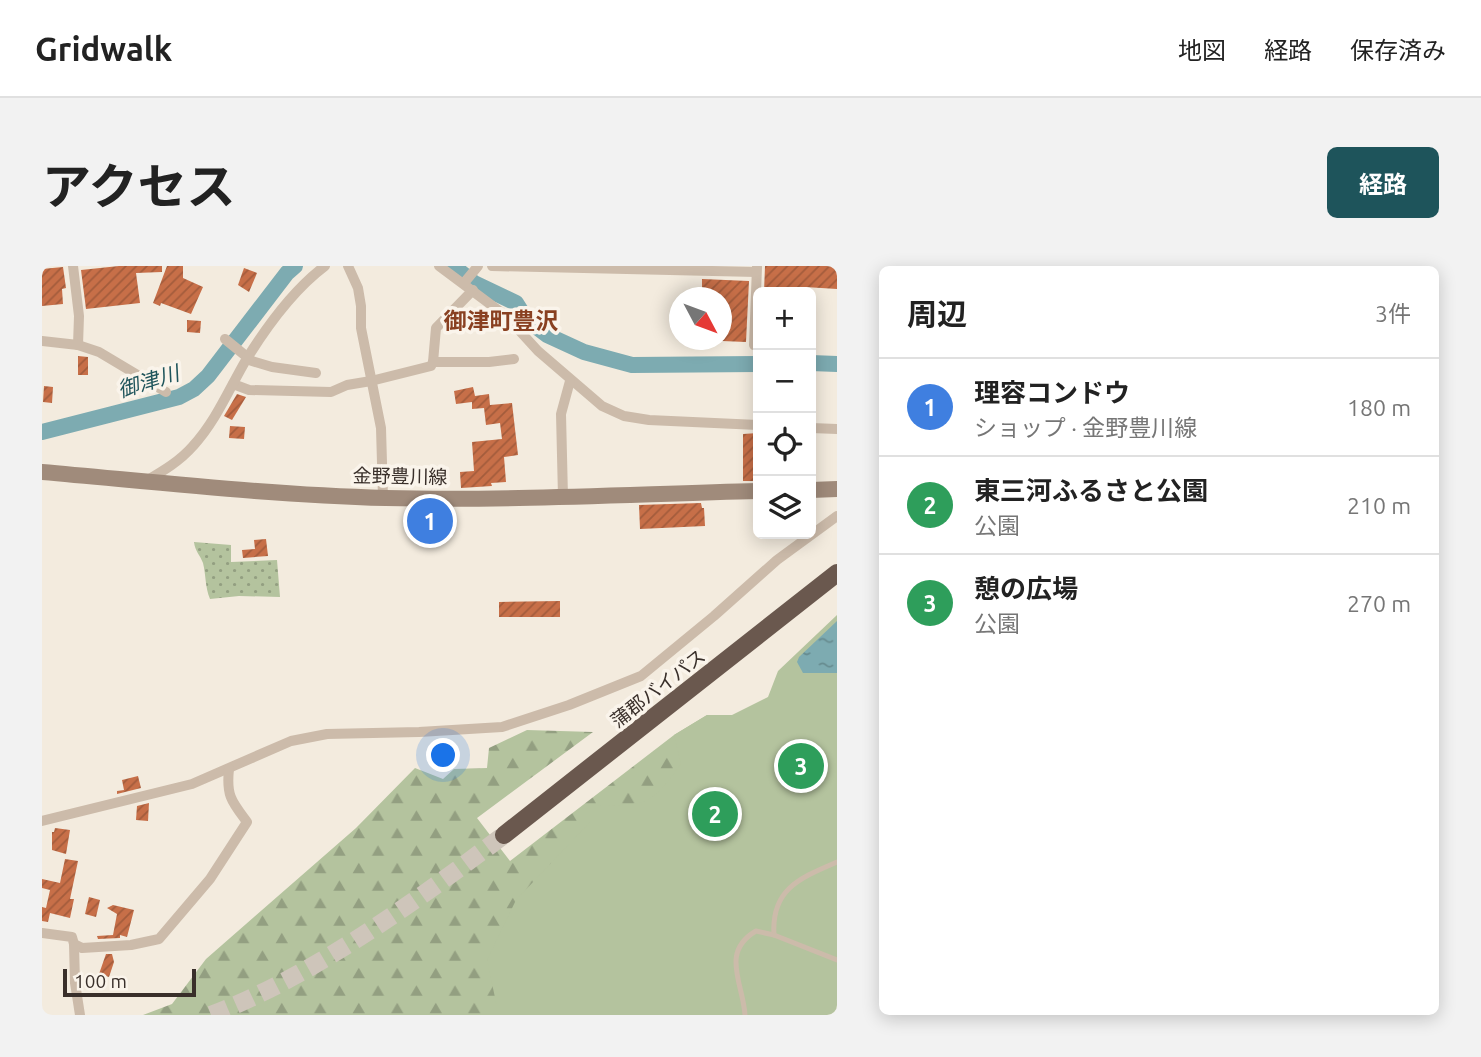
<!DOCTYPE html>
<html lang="ja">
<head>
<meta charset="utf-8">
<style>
	:root { --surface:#fff; --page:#f2f2f2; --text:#222; --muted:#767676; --line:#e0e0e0; --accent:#1e545b }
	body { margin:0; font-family:Ubuntu,"Noto Sans JP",sans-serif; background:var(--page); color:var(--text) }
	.controls { position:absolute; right:21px; top:21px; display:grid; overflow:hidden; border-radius:10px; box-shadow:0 4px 18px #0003 }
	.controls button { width:63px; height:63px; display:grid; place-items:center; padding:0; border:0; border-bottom:2px solid var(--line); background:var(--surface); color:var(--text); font:35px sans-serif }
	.compass { position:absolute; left:627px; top:21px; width:63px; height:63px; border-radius:50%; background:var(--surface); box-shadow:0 4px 18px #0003; rotate:131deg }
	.scale { position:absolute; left:21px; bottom:18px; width:133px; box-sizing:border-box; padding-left:7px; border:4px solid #392f2a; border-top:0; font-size:19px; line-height:24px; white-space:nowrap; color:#392f2a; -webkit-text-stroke:5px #faf4eb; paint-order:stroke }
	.you { position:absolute; left:402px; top:490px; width:24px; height:24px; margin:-18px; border:5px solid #fff; border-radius:50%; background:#1a73e8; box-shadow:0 0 0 10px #1a73e833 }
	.badge { display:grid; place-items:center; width:46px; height:46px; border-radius:50%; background:var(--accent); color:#fff; font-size:23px; font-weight:700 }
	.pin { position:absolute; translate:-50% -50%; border:4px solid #fff; box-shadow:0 2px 7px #0006 }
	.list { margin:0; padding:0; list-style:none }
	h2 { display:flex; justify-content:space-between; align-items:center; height:91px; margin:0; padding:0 28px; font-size:30px }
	h2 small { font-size:23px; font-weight:400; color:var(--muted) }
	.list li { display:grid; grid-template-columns:46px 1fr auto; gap:21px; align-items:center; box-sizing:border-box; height:98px; padding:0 28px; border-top:2px solid var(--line) }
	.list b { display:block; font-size:26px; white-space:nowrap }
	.list p { margin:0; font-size:23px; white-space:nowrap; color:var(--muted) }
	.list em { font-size:23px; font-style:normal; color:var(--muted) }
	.icon { flex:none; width:38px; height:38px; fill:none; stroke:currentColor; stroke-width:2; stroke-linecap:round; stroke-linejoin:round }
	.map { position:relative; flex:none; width:795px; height:749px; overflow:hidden; border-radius:10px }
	header { display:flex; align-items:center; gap:42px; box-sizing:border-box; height:98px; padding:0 35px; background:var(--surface); border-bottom:2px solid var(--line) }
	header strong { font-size:33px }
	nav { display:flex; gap:38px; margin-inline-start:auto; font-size:24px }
	.intro { display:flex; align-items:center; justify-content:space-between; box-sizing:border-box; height:168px; padding:0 42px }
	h1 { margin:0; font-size:49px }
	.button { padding:18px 32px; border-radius:10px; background:var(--accent); color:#fff; font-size:24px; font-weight:700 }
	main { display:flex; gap:42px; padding:0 42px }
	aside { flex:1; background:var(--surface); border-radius:10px; box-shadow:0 4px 18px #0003 }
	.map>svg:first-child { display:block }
</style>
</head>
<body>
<header>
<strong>Gridwalk</strong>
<nav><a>地図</a><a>経路</a><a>保存済み</a></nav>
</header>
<div class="intro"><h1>アクセス</h1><a class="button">経路</a></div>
<main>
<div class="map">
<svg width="795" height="749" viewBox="0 0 795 749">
	<defs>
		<pattern id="grass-dots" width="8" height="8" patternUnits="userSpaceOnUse" patternTransform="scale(1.75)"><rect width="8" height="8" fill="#b4c39e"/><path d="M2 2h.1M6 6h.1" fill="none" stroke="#939f81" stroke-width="1.8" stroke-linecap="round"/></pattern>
		<pattern id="forest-firs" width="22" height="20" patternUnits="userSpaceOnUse" patternTransform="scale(1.75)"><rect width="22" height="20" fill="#b4c39e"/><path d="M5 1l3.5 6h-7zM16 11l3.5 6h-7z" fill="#939f81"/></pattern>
		<pattern id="water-ripples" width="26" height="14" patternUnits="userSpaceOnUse" patternTransform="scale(1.75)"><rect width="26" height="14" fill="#7dabb1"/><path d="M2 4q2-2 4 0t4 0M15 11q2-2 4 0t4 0" fill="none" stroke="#678c90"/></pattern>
		<pattern id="building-hatch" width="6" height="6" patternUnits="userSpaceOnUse" patternTransform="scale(1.75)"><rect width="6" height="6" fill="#c76f48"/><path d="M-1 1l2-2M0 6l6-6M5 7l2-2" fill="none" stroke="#a35c3c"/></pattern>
	</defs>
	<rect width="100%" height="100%" fill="#f3ebde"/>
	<path fill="url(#grass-dots)" d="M152,276L189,279V296L235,294L238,331L197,330L168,333C163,321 164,309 161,297C158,289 153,285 152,276Z"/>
	<polygon fill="url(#forest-firs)" points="665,449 795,574 695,749 101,749 130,738 164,693 314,562 373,502 401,513 412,503 445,502 447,482 485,464 551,466 435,552 468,595 632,469"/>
	<path fill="#b4c39e" d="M795,349V749H455V741L445,694L474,634L548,556L556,540C607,538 608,540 639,498L632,469L665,449H690L726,431L736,405Z"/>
	<polygon fill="url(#water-ripples)" points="795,355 795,407 761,407 755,396 757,391"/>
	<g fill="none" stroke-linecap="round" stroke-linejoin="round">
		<g stroke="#7dabb1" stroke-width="16">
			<polyline points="411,0 432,17 474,37 484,53 505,69 542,86 590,99 716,98"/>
			<polyline points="769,97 795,98"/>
			<polyline points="0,166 137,131 152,123 166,110 245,7 253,0"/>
		</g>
	</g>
	<g fill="url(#building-hatch)">
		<polygon points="77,0 120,0 120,6 94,7 98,37 44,43 39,4"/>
		<polygon points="125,0 141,0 141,12 161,21 149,48 119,37 118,40 111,37"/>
		<polygon points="723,0 795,0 795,23 763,21 763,26 722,26"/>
		<polygon points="21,1 24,22 20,23 21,38 0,40 0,3"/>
		<polygon points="202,2 215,7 207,26 196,19"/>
		<polygon points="660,13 707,15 704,76 680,75 680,32 660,32"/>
		<polygon points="145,54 159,55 158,67 145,66"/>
		<polygon points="36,90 46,91 46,109 36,109"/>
		<polygon points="2,120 11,121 10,137 1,136"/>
		<polygon points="431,121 433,130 447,128 448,139 470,137 476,189 462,191 464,216 449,217 450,220 419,222 418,206 432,205 430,176 460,173 458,157 444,159 442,142 430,143 430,136 414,138 412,125"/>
		<polygon points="195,128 204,131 190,154 182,150"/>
		<polygon points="188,160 203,161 202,173 187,172"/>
		<polygon points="716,167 716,215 701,215 701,168"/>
		<polygon points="659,237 660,242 662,242 663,260 598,263 597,239"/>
		<polygon points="395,245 403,245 403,261 395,261 395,264 376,264 376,248 395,248"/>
		<polygon points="224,273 226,290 201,292 200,284 213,283 212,274"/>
		<polygon points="518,335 518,351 457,351 457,336"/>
		<polygon points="96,510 99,522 75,528 75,525 82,524 80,514"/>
		<polygon points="107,537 106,555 94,554 95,540"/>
		<polygon points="13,562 28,564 24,588 10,584 10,566 12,566"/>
		<polygon points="23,593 36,595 28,633 32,633 28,652 8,647 6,656 0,655 0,641 4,642 8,624 0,622 0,613 18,617"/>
		<polygon points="47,631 58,634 54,651 43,648"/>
		<polygon points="71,639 92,644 85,671 78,669 78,672 56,673 55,670 71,669 75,648 65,642"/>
		<polygon points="64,688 70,688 72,696 67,711 57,708"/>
	</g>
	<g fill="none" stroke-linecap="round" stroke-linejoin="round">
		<path stroke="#cec5ba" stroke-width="18" stroke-dasharray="18 9" stroke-linecap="butt" d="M169,749C273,709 374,635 462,569"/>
		<g stroke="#cba" stroke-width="5">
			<path d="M732,669C729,623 758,612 795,596"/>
			<path d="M703,749C701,717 678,686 714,665L732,669L795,694"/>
		</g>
		<g stroke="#cba" stroke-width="10">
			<polyline points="31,0 37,50 36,79"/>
			<polyline points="306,0 316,22 319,40 319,62 339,162 341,232"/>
			<polyline points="397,0 464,50 496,85 560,140 582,150 607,154 716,159"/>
			<polyline points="450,0 714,6"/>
			<polyline points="422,17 436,0"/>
			<polyline points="183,73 210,95 230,101 274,107"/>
			<polyline points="0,75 36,79 57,86 124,126"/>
			<polyline points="712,79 715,1"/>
			<polyline points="391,96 394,62 431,24"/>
			<polyline points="191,118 207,124 289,126 305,119 329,115 389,100 391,96 447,96 472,93"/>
			<polyline points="769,162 795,163"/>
			<path d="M104,215C121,205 138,195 151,180C174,155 187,123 204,94C225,60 251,24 283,0"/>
			<polyline points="521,231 519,148 528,115"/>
			<polyline points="0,555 150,518 249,475 285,468 377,466 460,461 527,439 599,410 672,350 735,294 795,250"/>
			<path d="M0,667L30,671L32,678L40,682L89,679L117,673L168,613L205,556C190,536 184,530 187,503"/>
			<polyline points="32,678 33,717 38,749"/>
		</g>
		<g stroke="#a08b7b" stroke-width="16">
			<path d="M0,206C114,216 229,229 344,232C468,235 592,228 716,225"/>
			<polyline points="769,224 795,223"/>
		</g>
		<polyline stroke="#6a584e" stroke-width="18" points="462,569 795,307"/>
	</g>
	<g text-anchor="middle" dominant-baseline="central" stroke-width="7" stroke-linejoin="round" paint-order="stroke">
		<g font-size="19" fill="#392f2a" stroke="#faf4eb">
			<text transform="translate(358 210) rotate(1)">金野豊川線</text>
			<text transform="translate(616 422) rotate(-38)">蒲郡バイパス</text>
		</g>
		<g font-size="21" font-style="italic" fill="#1e545b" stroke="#faf4eb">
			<text transform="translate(106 115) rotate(-17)">御津川</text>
		</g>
		<g font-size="23" font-weight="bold" fill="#894021" stroke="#faf4eb">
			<text x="459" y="54">御津町豊沢</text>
		</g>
	</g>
</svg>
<div class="controls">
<button>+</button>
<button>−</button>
<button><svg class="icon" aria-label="locate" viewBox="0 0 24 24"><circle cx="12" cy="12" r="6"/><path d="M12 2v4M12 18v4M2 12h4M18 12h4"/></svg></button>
<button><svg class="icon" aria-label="layers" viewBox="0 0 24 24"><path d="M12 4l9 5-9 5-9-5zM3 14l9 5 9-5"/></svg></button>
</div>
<svg class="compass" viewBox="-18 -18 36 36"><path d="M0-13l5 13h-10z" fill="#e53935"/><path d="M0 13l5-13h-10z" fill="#767676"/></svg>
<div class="scale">100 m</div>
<div class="you"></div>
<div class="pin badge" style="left:388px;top:255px;background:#3f7fe0">1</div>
<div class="pin badge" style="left:673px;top:548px;background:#2e9e5b">2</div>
<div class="pin badge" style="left:759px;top:500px;background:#2e9e5b">3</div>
</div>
<aside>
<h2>周辺<small>3件</small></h2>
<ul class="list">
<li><span class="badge" style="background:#3f7fe0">1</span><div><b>理容コンドウ</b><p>ショップ · 金野豊川線</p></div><em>180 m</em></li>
<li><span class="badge" style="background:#2e9e5b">2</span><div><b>東三河ふるさと公園</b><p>公園</p></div><em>210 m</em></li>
<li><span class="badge" style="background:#2e9e5b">3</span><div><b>憩の広場</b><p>公園</p></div><em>270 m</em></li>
</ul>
</aside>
</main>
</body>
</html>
